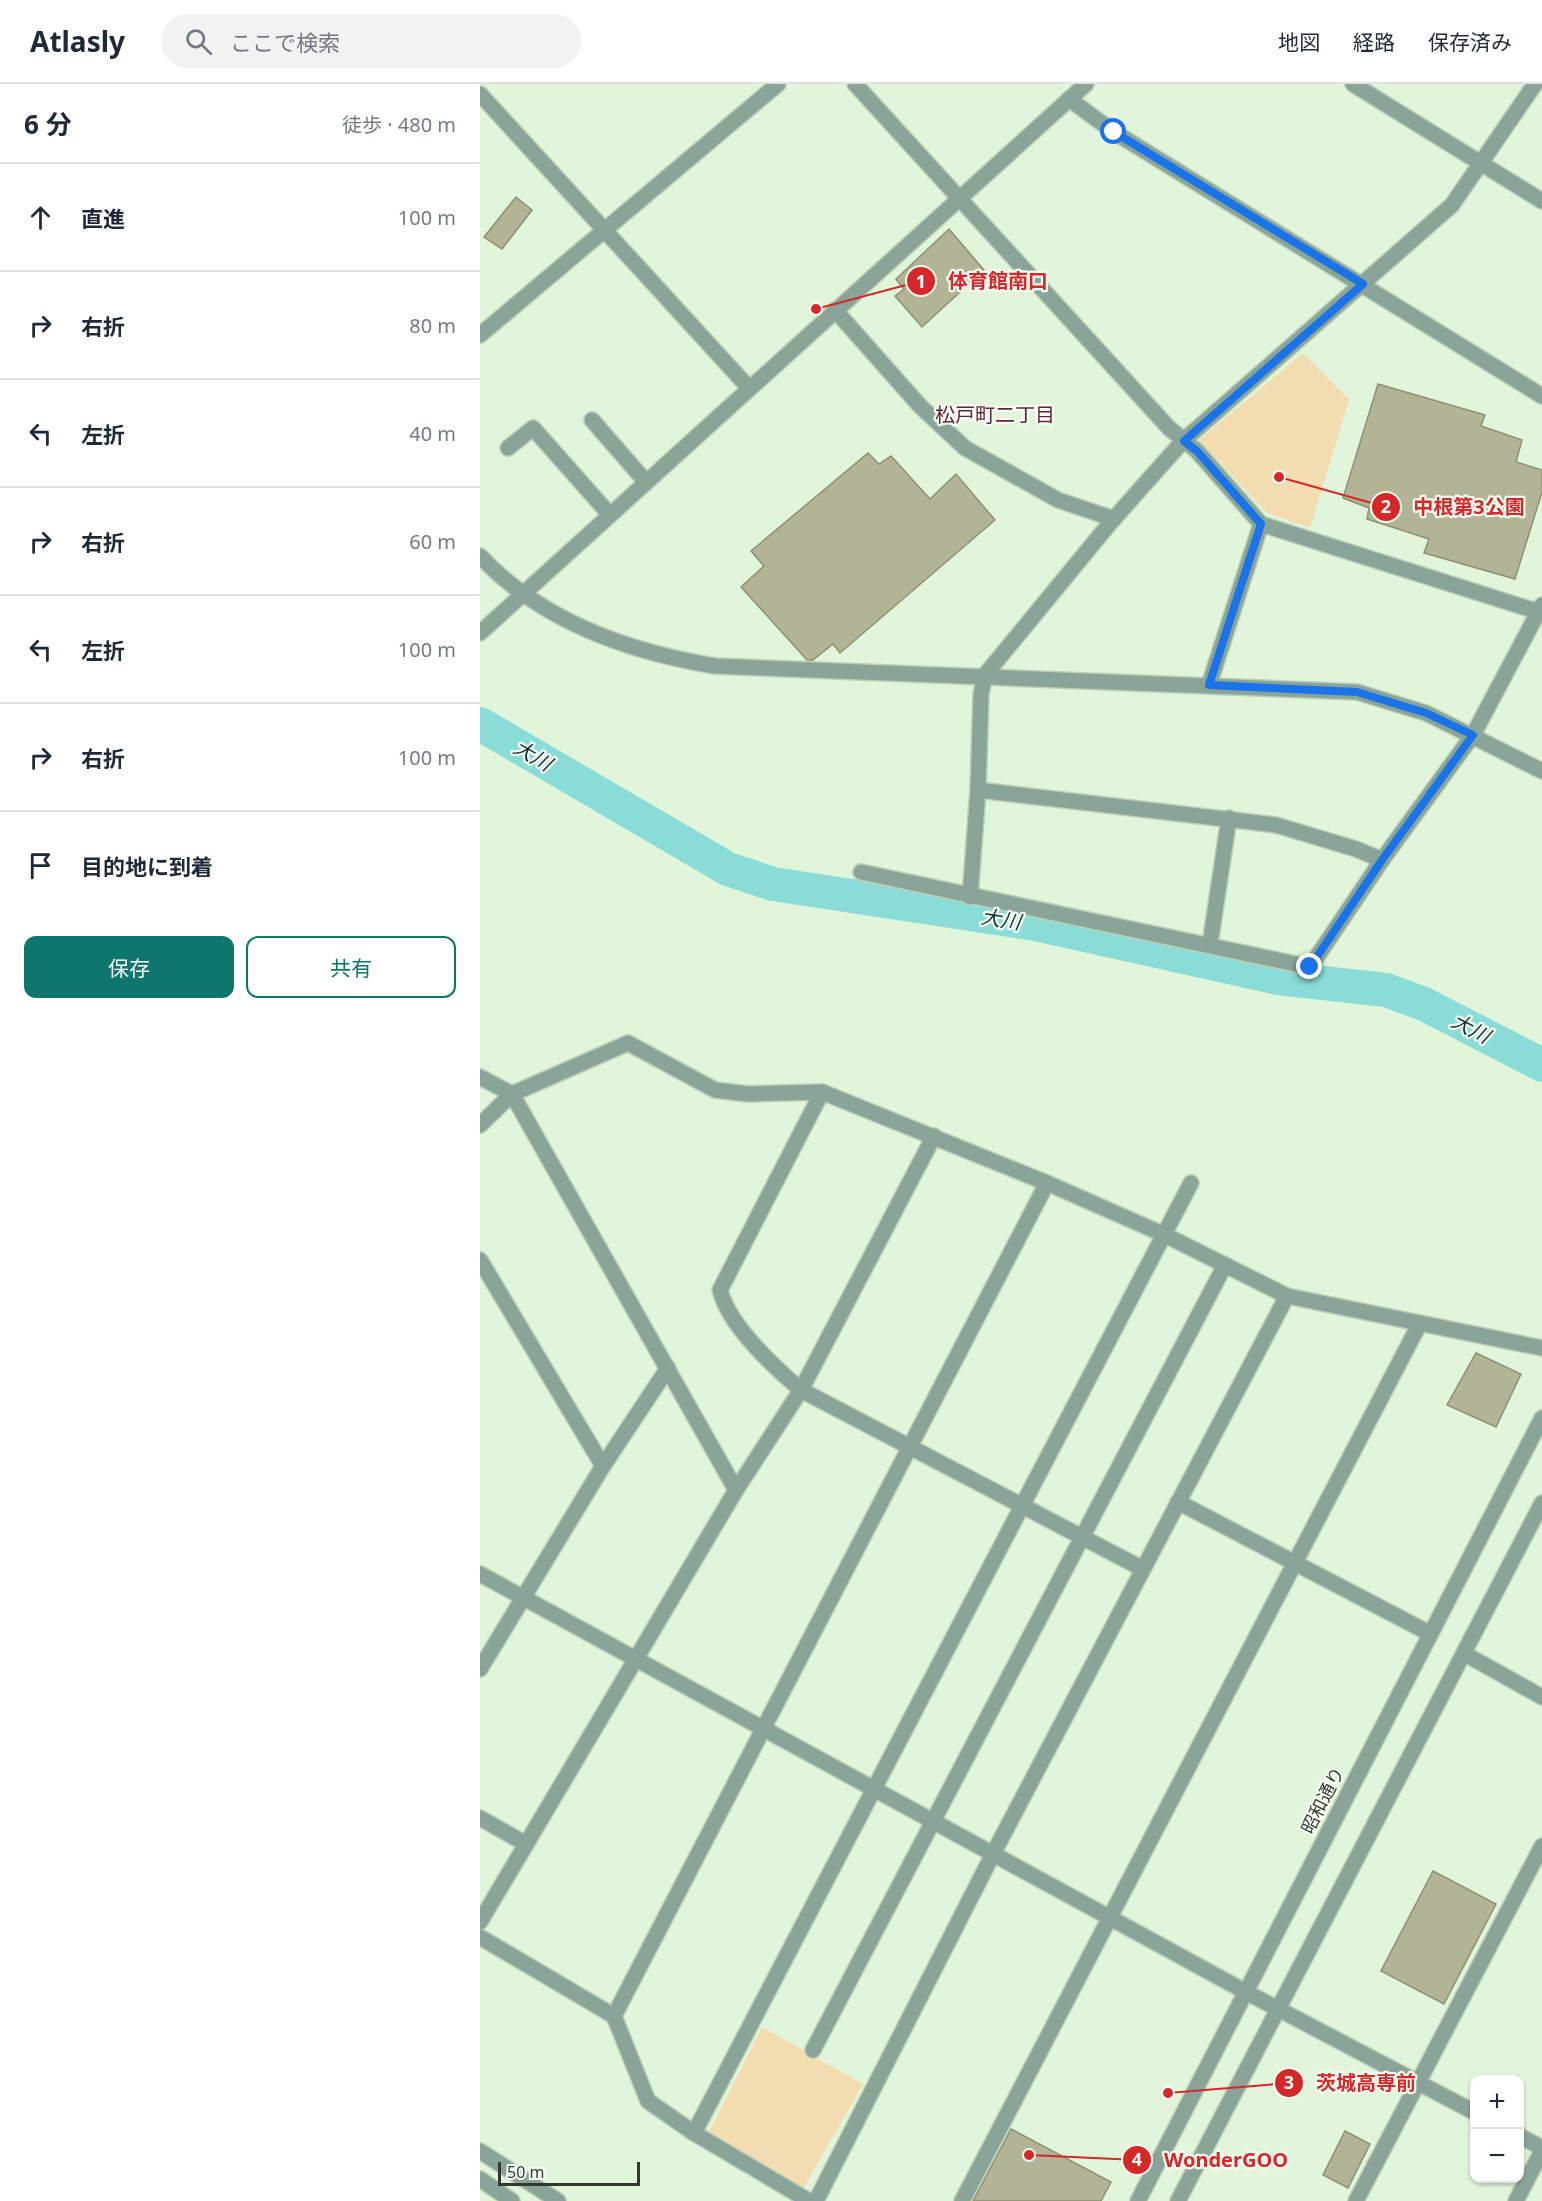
<!DOCTYPE html>
<html lang="ja">
<head>
<meta charset="utf-8">
<style>
	:root { --surface:#fff; --page:#f2f2f3; --text:#1f2937; --muted:#747a83; --line:#e0e1e3; --accent:#0f766e }
	body { margin:0; font-family:"Noto Sans","Noto Sans JP",sans-serif; background:var(--page); color:var(--text) }
	.controls { position:absolute; right:18px; bottom:18px; display:grid; overflow:hidden; border-radius:12px; box-shadow:0 2px 4px #0004 }
	.controls button { width:54px; height:54px; display:grid; place-items:center; padding:0; border:0; border-bottom:2px solid var(--line); background:var(--surface); color:var(--text); font:30px sans-serif }
	.scale { position:absolute; left:18px; bottom:15px; width:142px; box-sizing:border-box; padding-left:6px; border:3px solid #31382e; border-top:0; font-size:16px; line-height:21px; white-space:nowrap; color:#31382e; -webkit-text-stroke:4px #f6fef3; paint-order:stroke }
	.stop { position:absolute; width:18px; height:18px; margin:-14px; border:4px solid #1a73e8; border-radius:50%; background:#fff }
	.stop.end { background:#1a73e8; border-color:#fff; box-shadow:0 2px 6px #0008 }
	.list { margin:0; padding:0; list-style:none }
	h2 { display:flex; justify-content:space-between; align-items:center; height:78px; margin:0; padding:0 24px; font-size:26px }
	h2 small { font-size:20px; font-weight:400; color:var(--muted) }
	.list li { display:grid; grid-template-columns:39px 1fr auto; gap:18px; align-items:center; box-sizing:border-box; height:108px; padding:0 24px; border-top:2px solid var(--line) }
	.list b { display:block; font-size:22px; white-space:nowrap }
	.list em { font-size:20px; font-style:normal; color:var(--muted) }
	.actions { display:flex; gap:12px; padding:18px 24px }
	.actions a { flex:1; padding:14px 0; border:2px solid var(--accent); border-radius:12px; text-align:center; font-size:21px; color:var(--accent) }
	.actions .main { background:var(--accent); color:#fff }
	.icon { flex:none; width:33px; height:33px; fill:none; stroke:currentColor; stroke-width:2; stroke-linecap:round; stroke-linejoin:round }
	.map { position:relative; flex:none; width:1062px; height:2117px; overflow:hidden }
	header { display:flex; align-items:center; gap:36px; box-sizing:border-box; height:84px; padding:0 30px; background:var(--surface); border-bottom:2px solid var(--line) }
	header strong { font-size:28px }
	nav { display:flex; gap:33px; margin-inline-start:auto; font-size:21px }
	.search { width:420px; height:54px; background:var(--page); display:flex; align-items:center; gap:15px; box-sizing:border-box; padding:0 21px; border-radius:33px; color:var(--muted); font-size:22px }
	main { display:flex }
	aside { flex:1; background:var(--surface) }
	.map>svg:first-child { display:block }
</style>
</head>
<body>
<header>
<strong>Atlasly</strong>
<div class="search"><svg class="icon" aria-label="search" viewBox="0 0 24 24"><circle cx="10" cy="10" r="6"/><path d="M15 15l6 6"/></svg>ここで検索</div>
<nav><a>地図</a><a>経路</a><a>保存済み</a></nav>
</header>
<main>
<aside>
<h2>6 分<small>徒歩 · 480 m</small></h2>
<ul class="list">
<li><svg class="icon" aria-label="ahead" viewBox="0 0 24 24"><path d="M12 20V5M6 11l6-6 6 6"/></svg><div><b>直進</b></div><em>100 m</em></li>
<li><svg class="icon" aria-label="right" viewBox="0 0 24 24"><path d="M7 20v-9h11M14 6l5 5-5 5"/></svg><div><b>右折</b></div><em>80 m</em></li>
<li><svg class="icon" aria-label="left" viewBox="0 0 24 24"><path d="M17 20v-9H6M10 6l-5 5 5 5"/></svg><div><b>左折</b></div><em>40 m</em></li>
<li><svg class="icon" aria-label="right" viewBox="0 0 24 24"><path d="M7 20v-9h11M14 6l5 5-5 5"/></svg><div><b>右折</b></div><em>60 m</em></li>
<li><svg class="icon" aria-label="left" viewBox="0 0 24 24"><path d="M17 20v-9H6M10 6l-5 5 5 5"/></svg><div><b>左折</b></div><em>100 m</em></li>
<li><svg class="icon" aria-label="right" viewBox="0 0 24 24"><path d="M7 20v-9h11M14 6l5 5-5 5"/></svg><div><b>右折</b></div><em>100 m</em></li>
<li><svg class="icon" aria-label="arrive" viewBox="0 0 24 24"><path d="M6 21V4h12l-3 4 3 4H6"/></svg><div><b>目的地に到着</b></div></li>
</ul>
<div class="actions"><a class="main">保存</a><a>共有</a></div>
</aside>
<div class="map">
<svg width="1062" height="2117" viewBox="0 0 1062 2117">
	<rect width="100%" height="100%" fill="#e1f5da"/>
	<g fill="#f3dcb0">
		<polygon points="823,269 869,316 830,444 787,429 719,356"/>
		<polygon points="282,1943 383,2000 323,2105 228,2050"/>
	</g>
	<g fill="none" stroke-linecap="round" stroke-linejoin="round">
		<polyline stroke="#8adcd6" stroke-width="34" points="0,640 248,785 293,800 555,840 798,894 906,906 944,920 1062,981"/>
	</g>
	<g fill="#b2b496" stroke="#8e9073" stroke-width="1.5">
		<polygon points="36,113 52,126 22,165 4,153"/>
		<polygon points="469,145 504,186 442,243 415,212 424,205 416,195"/>
		<polygon points="898,300 1005,331 1001,342 1042,356 1036,378 1062,386 1062,408 1035,495 944,469 949,455 887,435 889,424 863,414"/>
		<polygon points="388,369 399,380 411,372 450,415 476,390 515,436 360,569 353,560 333,576 327,576 261,503 284,482 271,467"/>
		<polygon points="996,1269 1041,1290 1016,1343 967,1321"/>
		<polygon points="953,1787 1016,1820 964,1920 901,1887"/>
		<polygon points="531,2045 631,2098 621,2117 493,2117"/>
		<polygon points="865,2047 890,2060 868,2104 843,2091"/>
	</g>
	<g fill="none" stroke-linecap="round" stroke-linejoin="round">
		<defs>
			<g id="minor">
				<polyline points="375,0 689,344 717,367 781,440 1059,528"/>
				<polyline points="873,0 1062,117"/>
				<polyline points="0,10 269,304"/>
				<polyline points="589,15 634,48 1062,312"/>
				<polyline points="355,226 440,322 485,364 578,416 634,435"/>
				<polyline points="0,251 298,0"/>
				<polyline points="112,336 166,398"/>
				<polyline points="28,364 53,344 130,431"/>
				<path d="M0,472C61,537 149,568 235,582L877,608L946,629L1062,687"/>
				<polyline points="0,549 606,0"/>
				<polyline points="729,601 781,440"/>
				<polyline points="498,706 796,741 876,765 902,776"/>
				<polyline points="381,788 830,883 902,776 993,651 1062,521"/>
				<polyline points="490,813 498,706 501,610 505,591 631,438 703,357 972,121 1055,0"/>
				<polyline points="730,860 749,734"/>
				<polyline points="0,993 32,1010 256,1406"/>
				<path d="M342,1008L240,1206C249,1242 293,1282 321,1306L663,1485"/>
				<polyline points="0,1041 32,1010 148,959 235,1006 268,1010 342,1008 567,1099 685,1151 807,1212 1062,1264"/>
				<polyline points="0,1176 123,1382"/>
				<polyline points="698,1418 949,1549"/>
				<polyline points="0,1490 766,1908 994,2028"/>
				<polyline points="985,1570 1062,1613"/>
				<polyline points="0,1585 123,1382 188,1284"/>
				<polyline points="0,1734 46,1760"/>
				<polyline points="0,1838 256,1406 321,1306 454,1052"/>
				<polyline points="0,1853 134,1932 168,2017 214,2049 329,2117"/>
				<polyline points="134,1932 567,1099"/>
				<polyline points="333,1966 745,1181"/>
				<polyline points="214,2049 711,1099"/>
				<polyline points="1040,2052 1062,2064"/>
				<polyline points="0,2067 78,2117"/>
				<polyline points="0,2095 32,2117"/>
				<polyline points="336,2117 513,1770 807,1212"/>
				<polyline points="482,2117 940,1239"/>
				<polyline points="658,2117 1062,1334"/>
				<polyline points="698,2117 1062,1419"/>
				<polyline points="876,2117 1062,1762"/>
				<polyline points="1036,2117 1062,2067"/>
			</g>
		</defs>
		<use href="#minor" stroke="#becfb8" stroke-width="18"/>
		<use href="#minor" stroke="#8aa597" stroke-width="15"/>
	</g>
	<g fill="none" stroke-linecap="round" stroke-linejoin="round">
		<polyline stroke="#1a73e8" stroke-width="8" points="634,48 883,200 704,357 717,367 781,440 729,601 877,608 946,629 993,651 902,776 830,883"/>
	</g>
	<g text-anchor="middle" dominant-baseline="central" stroke-width="4.5" stroke-linejoin="round" paint-order="stroke">
		<g font-size="18" fill="#31382e" stroke="#f6fef3">
			<text transform="translate(842 1716) rotate(-63)">昭和通り</text>
		</g>
		<g font-size="20" fill="#652137" stroke="#f6fef3">
			<text x="515" y="330">松戸町二丁目</text>
		</g>
		<g font-size="20" font-style="italic" fill="#093230" stroke="#f6fef3">
			<text transform="translate(53 671) rotate(30)">大川</text>
			<text transform="translate(521 835) rotate(9)">大川</text>
			<text transform="translate(991 944) rotate(27)">大川</text>
		</g>
	</g>
	<path fill="none" stroke="#d62828" stroke-width="2" d="M336 225L441 197M799 393L906 423M688 2009L809 1999M549 2071L657 2076"/>
	<g fill="#d62828" stroke="#f6fef3" stroke-width="2">
		<circle cx="336" cy="225" r="6"/>
		<circle cx="799" cy="393" r="6"/>
		<circle cx="688" cy="2009" r="6"/>
		<circle cx="549" cy="2071" r="6"/>
		<circle cx="441" cy="197" r="15"/>
		<circle cx="906" cy="423" r="15"/>
		<circle cx="809" cy="1999" r="15"/>
		<circle cx="657" cy="2076" r="15"/>
	</g>
	<g font-size="18" text-anchor="middle" font-weight="bold" fill="#fff">
		<text x="441" y="204">1</text>
		<text x="906" y="429">2</text>
		<text x="809" y="2005">3</text>
		<text x="657" y="2082">4</text>
	</g>
	<g font-size="20" text-anchor="middle" font-weight="bold" fill="#d62828" stroke="#f6fef3" stroke-width="4.5" stroke-linejoin="round" paint-order="stroke">
		<text x="518" y="204">体育館南口</text>
		<text x="989" y="430">中根第3公園</text>
		<text x="886" y="2006">茨城高専前</text>
		<text x="746" y="2083">WonderGOO</text>
	</g>
</svg>
<div class="controls">
<button>+</button>
<button>−</button>
</div>
<div class="scale">50 m</div>
<div class="stop" style="left:634px;top:48px"></div>
<div class="stop end" style="left:830px;top:883px"></div>
</div>
</main>
</body>
</html>
